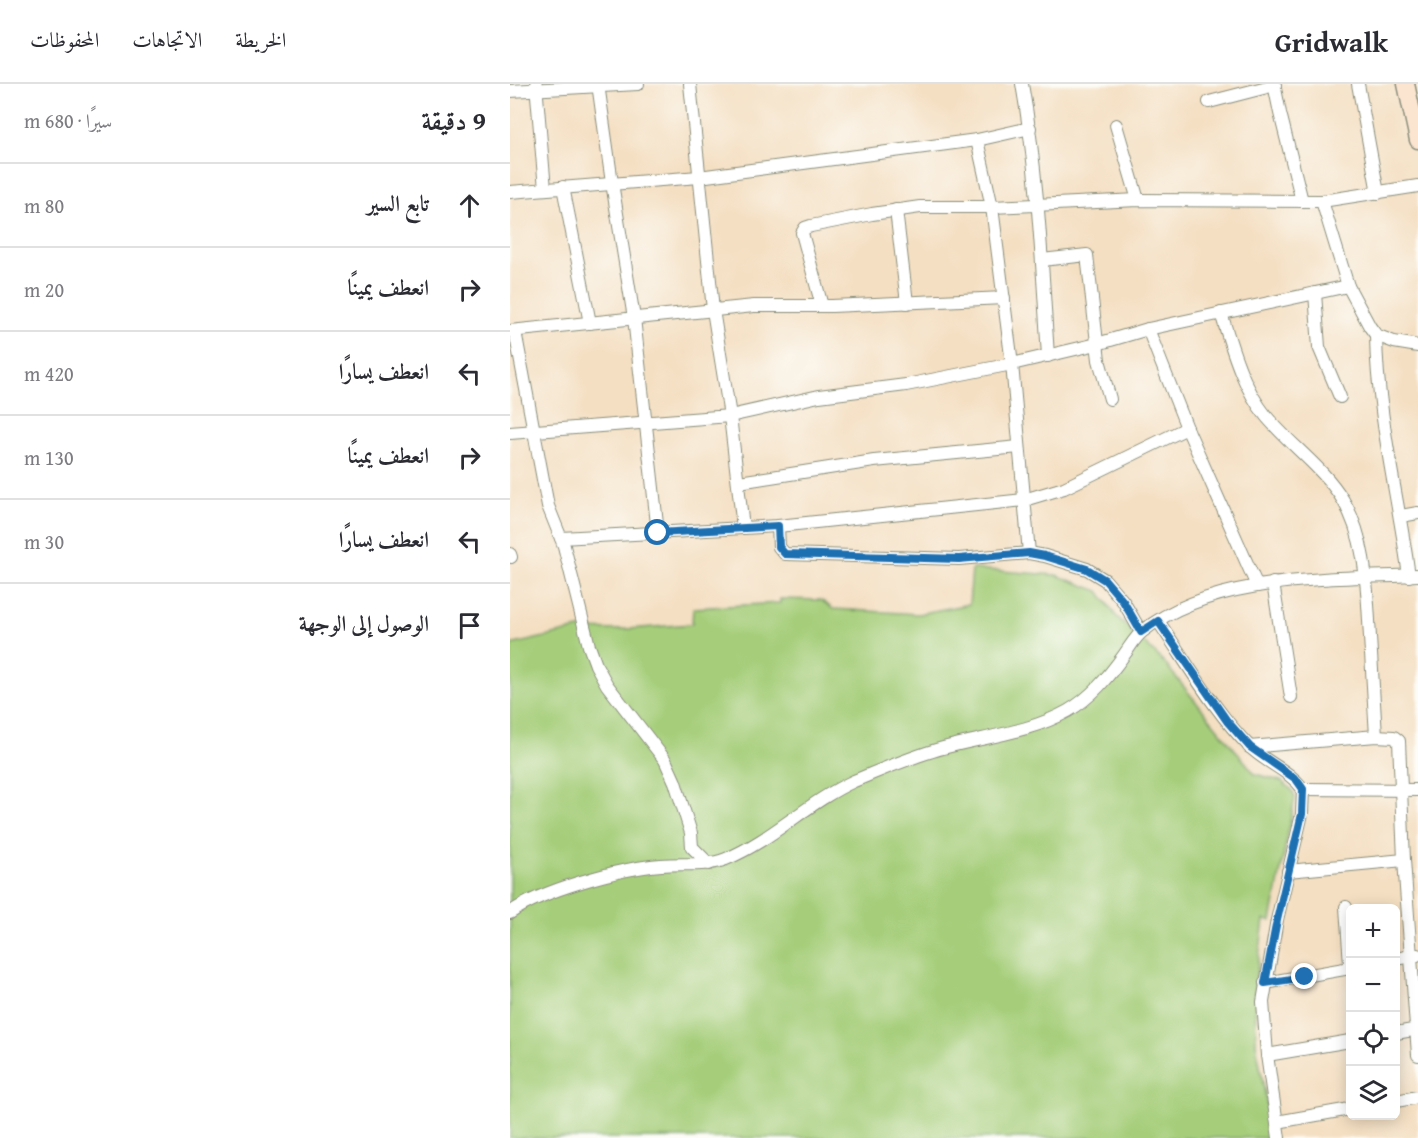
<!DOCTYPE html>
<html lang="ar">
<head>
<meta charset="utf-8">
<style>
	:root { --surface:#fff; --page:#f2f2f3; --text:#2b2b33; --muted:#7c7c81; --line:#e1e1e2 }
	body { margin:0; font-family:"Gentium Book Plus",Amiri,serif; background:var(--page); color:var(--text); direction:rtl }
	.controls { position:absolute; right:18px; bottom:18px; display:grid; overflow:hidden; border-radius:9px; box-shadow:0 3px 15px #0003 }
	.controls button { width:54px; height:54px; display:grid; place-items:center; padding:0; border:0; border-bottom:2px solid var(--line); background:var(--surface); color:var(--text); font:30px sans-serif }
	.stop { position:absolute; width:18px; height:18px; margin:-14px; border:4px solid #1f6fb2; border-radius:50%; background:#fff }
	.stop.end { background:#1f6fb2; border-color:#fff; box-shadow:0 2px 6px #0008 }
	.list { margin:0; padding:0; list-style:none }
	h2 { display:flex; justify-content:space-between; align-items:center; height:78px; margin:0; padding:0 24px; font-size:26px }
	h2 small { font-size:20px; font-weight:400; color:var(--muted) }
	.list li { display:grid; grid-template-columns:39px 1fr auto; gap:18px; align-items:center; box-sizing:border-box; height:84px; padding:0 24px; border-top:2px solid var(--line) }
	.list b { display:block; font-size:22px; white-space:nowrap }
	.list em { font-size:20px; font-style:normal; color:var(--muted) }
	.icon { flex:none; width:33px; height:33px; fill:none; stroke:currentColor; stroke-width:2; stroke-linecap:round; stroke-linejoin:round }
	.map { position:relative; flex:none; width:908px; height:1054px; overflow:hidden; direction:ltr }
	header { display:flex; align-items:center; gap:36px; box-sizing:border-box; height:84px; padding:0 30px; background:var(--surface); border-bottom:2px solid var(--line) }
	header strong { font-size:28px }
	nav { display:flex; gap:33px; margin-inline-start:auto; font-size:21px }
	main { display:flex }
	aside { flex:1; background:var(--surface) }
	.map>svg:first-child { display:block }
</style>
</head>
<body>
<header>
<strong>Gridwalk</strong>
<nav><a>الخريطة</a><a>الاتجاهات</a><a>المحفوظات</a></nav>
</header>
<main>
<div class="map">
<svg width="908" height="1054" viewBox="0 0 908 1054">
	<rect width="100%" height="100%" fill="#fdfcf7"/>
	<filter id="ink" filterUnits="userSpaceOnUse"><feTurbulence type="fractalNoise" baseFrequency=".0167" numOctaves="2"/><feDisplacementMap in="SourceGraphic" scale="12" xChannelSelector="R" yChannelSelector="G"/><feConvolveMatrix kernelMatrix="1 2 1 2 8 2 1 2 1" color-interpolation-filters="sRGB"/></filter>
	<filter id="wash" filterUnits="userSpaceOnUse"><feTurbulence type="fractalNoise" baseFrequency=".008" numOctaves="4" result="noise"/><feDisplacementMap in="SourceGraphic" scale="24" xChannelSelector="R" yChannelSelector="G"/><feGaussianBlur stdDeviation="1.35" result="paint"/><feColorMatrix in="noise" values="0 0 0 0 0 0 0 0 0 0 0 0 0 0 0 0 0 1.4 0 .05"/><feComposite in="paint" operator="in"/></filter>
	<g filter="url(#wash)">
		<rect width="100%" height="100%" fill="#f4dfc2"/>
		<polygon fill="#a6ce7a" stroke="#628657" stroke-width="1.5" points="462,485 546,491 589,507 606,532 652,576 745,690 771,697 782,706 785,713 761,837 754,836 745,902 746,960 763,1054 0,1054 0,561 69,545 106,546 182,540 183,524 270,519 270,515 311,516 323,525 408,530 459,520"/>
	</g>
	<g filter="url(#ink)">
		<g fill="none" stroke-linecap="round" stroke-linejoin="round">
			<defs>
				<g id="street">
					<polyline points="26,0 35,105"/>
					<polyline points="88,0 102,99 124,234 148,449"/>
					<polyline points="180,0 203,226 220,332 233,444"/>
					<path d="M512,0C528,89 532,181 538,272"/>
					<polyline points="764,0 770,29 792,117"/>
					<polyline points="848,0 868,109"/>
					<polyline points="0,7 128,0"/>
					<polyline points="699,18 765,1"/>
					<polyline points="606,41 628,116"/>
					<polyline points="467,56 482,123 502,280 519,469"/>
					<polyline points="53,103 80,239"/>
					<polyline points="0,108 189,93 467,56 520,44"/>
					<polyline points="812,117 838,202 860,243 866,251 884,258 908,262"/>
					<polyline points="386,126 397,219"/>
					<polyline points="532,176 577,171 589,276 600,315"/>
					<polyline points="805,209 809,263 830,313"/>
					<polyline points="312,222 292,149 295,144 301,142 362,130 410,123 482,123 628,116 812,117 908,102"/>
					<path d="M711,229C722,264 732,302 756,332C779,360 814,384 833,416C857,456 857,507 860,553C862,586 864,619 866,652"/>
					<polyline points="638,245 677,344 747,502"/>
					<polyline points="0,247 244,222 322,222 494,214"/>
					<polyline points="5,247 38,422 54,462 79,562 86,581 97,601 155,676 165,698 181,749 182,763 199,780"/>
					<path d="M866,251C867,332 888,411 899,492"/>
					<polyline points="0,349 220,332 309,312 396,301 502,280 587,260 638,245 838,202"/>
					<polyline points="229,398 364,377 509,363"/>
					<polyline points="891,432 908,429"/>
					<polyline points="268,442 269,463 275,470 449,475 519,469 535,472 577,485 595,496 613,517 631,548"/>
					<polyline points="51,454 268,442 514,416 554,404 677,344"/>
					<polyline points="0,470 1,473"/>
					<polyline points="763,499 781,613"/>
					<path d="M648,537C676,577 705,628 739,662C756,679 779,686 793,705L792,730L767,836L753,918L757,971L769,1054"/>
					<polyline points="739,663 866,652 884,653 889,657 894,776 908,971"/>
					<polyline points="793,705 908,706"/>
					<polyline points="778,787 894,776"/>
					<polyline points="836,823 840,880"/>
					<path d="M0,829C32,806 111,784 151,781C173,779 196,783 216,775C262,756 298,718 344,697C373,685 403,672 433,664C474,653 521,648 558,627C582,613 598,593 614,571C620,563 625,553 633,547C702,491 823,495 908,491"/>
					<polyline points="886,875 907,871"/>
					<polyline points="755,899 840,884"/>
					<polyline points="886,949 908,945"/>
					<polyline points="757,971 840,957"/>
					<polyline points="886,1017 908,1013"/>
					<polyline points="767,1038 840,1025"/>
				</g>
				<polyline id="secondary" points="896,0 908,56"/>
			</defs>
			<use href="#street" stroke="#8a8e7b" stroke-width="14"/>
			<use href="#secondary" stroke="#8a8e7b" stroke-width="19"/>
			<use href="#street" stroke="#fff" stroke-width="12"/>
			<use href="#secondary" stroke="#fce5d0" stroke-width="16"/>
		</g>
	</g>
	<g fill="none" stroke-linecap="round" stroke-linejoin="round" filter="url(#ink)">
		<polyline stroke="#1f6fb2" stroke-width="8" points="148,449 268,442 269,463 275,470 449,475 519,469 535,472 577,485 595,496 613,517 631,548 648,537 717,637 740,663 786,695 793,705 792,730 767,836 755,899 795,893"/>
	</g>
</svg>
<div class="controls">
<button>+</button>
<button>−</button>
<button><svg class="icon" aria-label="locate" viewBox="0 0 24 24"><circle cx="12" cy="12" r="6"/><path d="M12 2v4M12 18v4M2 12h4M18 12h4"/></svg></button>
<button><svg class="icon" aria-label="layers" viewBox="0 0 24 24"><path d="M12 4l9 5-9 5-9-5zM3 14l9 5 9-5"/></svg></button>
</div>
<div class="stop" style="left:148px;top:449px"></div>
<div class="stop end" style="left:795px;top:893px"></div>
</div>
<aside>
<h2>9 دقيقة<small>سيرًا · 680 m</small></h2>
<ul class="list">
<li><svg class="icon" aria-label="ahead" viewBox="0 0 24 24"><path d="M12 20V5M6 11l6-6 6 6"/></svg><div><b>تابع السير</b></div><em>80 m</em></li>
<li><svg class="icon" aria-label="right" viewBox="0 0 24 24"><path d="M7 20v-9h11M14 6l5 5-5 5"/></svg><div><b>انعطف يمينًا</b></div><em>20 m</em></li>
<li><svg class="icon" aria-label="left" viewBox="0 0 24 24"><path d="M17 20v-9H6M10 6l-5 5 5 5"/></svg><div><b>انعطف يسارًا</b></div><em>420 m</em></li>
<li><svg class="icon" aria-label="right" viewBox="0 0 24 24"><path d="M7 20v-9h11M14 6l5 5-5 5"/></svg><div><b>انعطف يمينًا</b></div><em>130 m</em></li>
<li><svg class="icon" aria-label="left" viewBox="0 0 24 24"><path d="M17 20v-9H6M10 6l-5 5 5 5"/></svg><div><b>انعطف يسارًا</b></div><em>30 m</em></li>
<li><svg class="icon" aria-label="arrive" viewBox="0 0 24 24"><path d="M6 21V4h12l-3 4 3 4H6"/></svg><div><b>الوصول إلى الوجهة</b></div></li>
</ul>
</aside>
</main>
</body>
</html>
